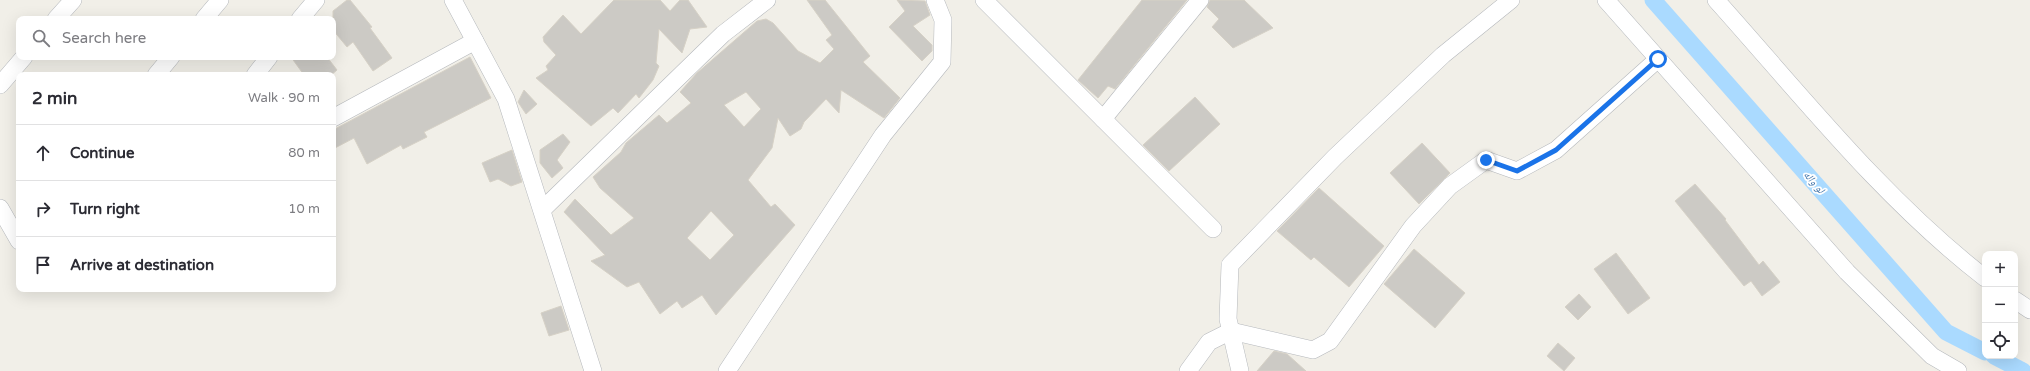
<!DOCTYPE html>
<html lang="en">
<head>
<meta charset="utf-8">
<style>
	:root { --surface:#fff; --page:#f2f2f3; --text:#2b2b33; --muted:#7c7c81; --line:#e1e1e2 }
	body { margin:0; font-family:"Varela Round","Noto Naskh Arabic",sans-serif; background:var(--page); color:var(--text) }
	.controls { position:absolute; right:12px; bottom:12px; display:grid; overflow:hidden; border-radius:8px; box-shadow:0 4px 16px #0002 }
	.controls button { width:36px; height:36px; display:grid; place-items:center; padding:0; border:0; border-bottom:1px solid var(--line); background:var(--surface); color:var(--text); font:20px sans-serif }
	.stop { position:absolute; width:12px; height:12px; margin:-9px; border:3px solid #1a73e8; border-radius:50%; background:#fff }
	.stop.end { background:#1a73e8; border-color:#fff; box-shadow:0 1px 4px #0008 }
	.list { margin:0; padding:0; list-style:none }
	h2 { display:flex; justify-content:space-between; align-items:center; height:52px; margin:0; padding:0 16px; font-size:17px }
	h2 small { font-size:13px; font-weight:400; color:var(--muted) }
	.list li { display:grid; grid-template-columns:26px 1fr auto; gap:12px; align-items:center; box-sizing:border-box; height:56px; padding:0 16px; border-top:1px solid var(--line) }
	.list b { display:block; font-size:15px; white-space:nowrap }
	.list em { font-size:13px; font-style:normal; color:var(--muted) }
	.icon { flex:none; width:22px; height:22px; fill:none; stroke:currentColor; stroke-width:2; stroke-linecap:round; stroke-linejoin:round }
	.map { position:relative; flex:none; width:2030px; height:371px; overflow:hidden }
	.search { position:absolute; background:var(--surface); box-shadow:0 4px 16px #0002; left:16px; top:16px; width:320px; height:44px; display:flex; align-items:center; gap:10px; box-sizing:border-box; padding:0 14px; border-radius:8px; color:var(--muted); font-size:15px }
	.panel { position:absolute; background:var(--surface); box-shadow:0 4px 16px #0002; left:16px; top:72px; width:320px; height:220px; border-radius:8px }
	.map>svg:first-child { display:block }
</style>
</head>
<body>
<div class="map">
<svg width="2030" height="371" viewBox="0 0 2030 371">
	<rect width="100%" height="100%" fill="#f1efe8"/>
	<g fill="none" stroke-linecap="round" stroke-linejoin="round">
		<g stroke="#aadaff" stroke-width="17">
			<polyline points="1653,0 1946,332 1985,352"/>
			<polyline points="1994,356 2023,371"/>
		</g>
	</g>
	<g fill="#cccac5" stroke="#d6d1c6" fill-rule="evenodd">
		<polygon points="347,0 350,0 372,27 370,28 392,58 373,71 353,42 347,47 333,30 333,11"/>
		<polygon points="614,0 660,0 670,11 680,0 688,0 707,27 690,29 682,53 659,29 656,63 659,66 653,80 639,98 636,94 618,113 613,108 591,126 536,78 548,70 546,66 556,55 544,42 543,37 563,15 581,34"/>
		<path d="M807,0H825L870,56L863,62L900,98L884,118L841,90L839,113L826,99L804,122L801,129L790,136L778,118L772,148L748,180L771,207L775,204L795,225L716,315L702,295L682,308L677,301L660,314L639,282L627,287L591,261L605,255L564,212L575,199L611,235L634,218L600,188L593,177L621,152L626,143L659,115L667,123L691,103L680,92L697,73L757,21L766,19L773,23L798,51L820,63L834,49L826,40L832,35ZM746,92L761,109L744,127L724,105ZM711,211L734,235L710,260L687,238Z"/>
		<polygon points="897,0 925,1 930,15 913,26 932,45 932,51 922,61 889,27 905,11"/>
		<polygon points="1142,0 1187,0 1115,89 1108,86 1098,98 1078,80"/>
		<polygon points="1210,0 1244,0 1273,28 1233,48 1212,27 1219,19 1207,7"/>
		<polygon points="291,57 327,57 337,70 331,75 304,75"/>
		<polygon points="470,57 491,98 424,132 427,137 403,149 401,145 367,164 354,138 333,149 333,130"/>
		<polygon points="524,90 537,104 526,114 518,102"/>
		<polygon points="1195,97 1220,124 1169,171 1143,145"/>
		<polygon points="563,134 570,142 557,160 563,168 552,178 540,163 540,150"/>
		<polygon points="1422,143 1450,173 1419,204 1390,173"/>
		<polygon points="512,150 522,182 511,186 498,179 490,182 482,163"/>
		<polygon points="1695,184 1726,219 1725,220 1759,265 1763,261 1780,282 1762,296 1751,281 1744,286 1675,201"/>
		<polygon points="1319,188 1384,246 1349,287 1314,257 1311,260 1277,231"/>
		<polygon points="1414,249 1465,293 1435,328 1384,284"/>
		<polygon points="1616,253 1650,298 1628,314 1594,269"/>
		<polygon points="1579,294 1591,307 1578,320 1565,307"/>
		<polygon points="561,306 569,330 549,336 541,313"/>
		<polygon points="1558,343 1575,358 1564,371 1547,356"/>
		<polygon points="1274,351 1287,354 1306,371 1257,371"/>
	</g>
	<g fill="none" stroke-linecap="round" stroke-linejoin="round">
		<defs>
			<g id="minor">
				<polyline points="453,0 506,99 593,371"/>
				<polyline points="984,0 1213,229"/>
				<polyline points="1606,0 1847,272 1932,356 1958,371"/>
				<path d="M1716,0C1802,96 1883,199 1985,278"/>
				<polyline points="56,19 73,0"/>
				<polyline points="204,19 220,0"/>
				<polyline points="300,19 316,0"/>
				<polyline points="156,75 171,57"/>
				<polyline points="255,75 269,57"/>
				<polyline points="0,85 24,57"/>
				<polyline points="333,118 475,41"/>
				<polyline points="1103,119 1200,0"/>
				<polyline points="0,208 19,241"/>
				<polyline points="542,210 723,34 767,0"/>
				<polyline points="2015,300 2030,310"/>
				<polyline points="727,371 883,135 942,62 943,20 935,0"/>
				<polyline points="1188,371 1209,342 1231,331 1313,350 1330,341 1413,226 1450,186 1486,160 1517,171 1556,150 1658,59"/>
				<polyline points="1240,371 1228,319 1230,265 1335,157 1443,55 1511,0"/>
			</g>
		</defs>
		<use href="#minor" stroke="#b5b8bc" stroke-width="18"/>
		<use href="#minor" stroke="#fff" stroke-width="17"/>
	</g>
	<g fill="none" stroke-linecap="round" stroke-linejoin="round">
		<polyline stroke="#1a73e8" stroke-width="5" points="1486,160 1517,171 1556,150 1658,59"/>
	</g>
	<g text-anchor="middle" dominant-baseline="central" stroke-width="3.5" stroke-linejoin="round" paint-order="stroke">
		<g font-size="11" font-style="italic" fill="#4174aa" stroke="#fff">
			<text transform="translate(1814 182) rotate(49)">لو واله</text>
		</g>
	</g>
</svg>
<div class="controls">
<button>+</button>
<button>−</button>
<button><svg class="icon" aria-label="locate" viewBox="0 0 24 24"><circle cx="12" cy="12" r="6"/><path d="M12 2v4M12 18v4M2 12h4M18 12h4"/></svg></button>
</div>
<div class="stop" style="left:1658px;top:59px"></div>
<div class="stop end" style="left:1486px;top:160px"></div>
<div class="search"><svg class="icon" aria-label="search" viewBox="0 0 24 24"><circle cx="10" cy="10" r="6"/><path d="M15 15l6 6"/></svg>Search here</div>
<section class="panel">
<h2>2 min<small>Walk · 90 m</small></h2>
<ul class="list">
<li><svg class="icon" aria-label="ahead" viewBox="0 0 24 24"><path d="M12 20V5M6 11l6-6 6 6"/></svg><div><b>Continue</b></div><em>80 m</em></li>
<li><svg class="icon" aria-label="right" viewBox="0 0 24 24"><path d="M7 20v-9h11M14 6l5 5-5 5"/></svg><div><b>Turn right</b></div><em>10 m</em></li>
<li><svg class="icon" aria-label="arrive" viewBox="0 0 24 24"><path d="M6 21V4h12l-3 4 3 4H6"/></svg><div><b>Arrive at destination</b></div></li>
</ul>
</section>
</div>
</body>
</html>
